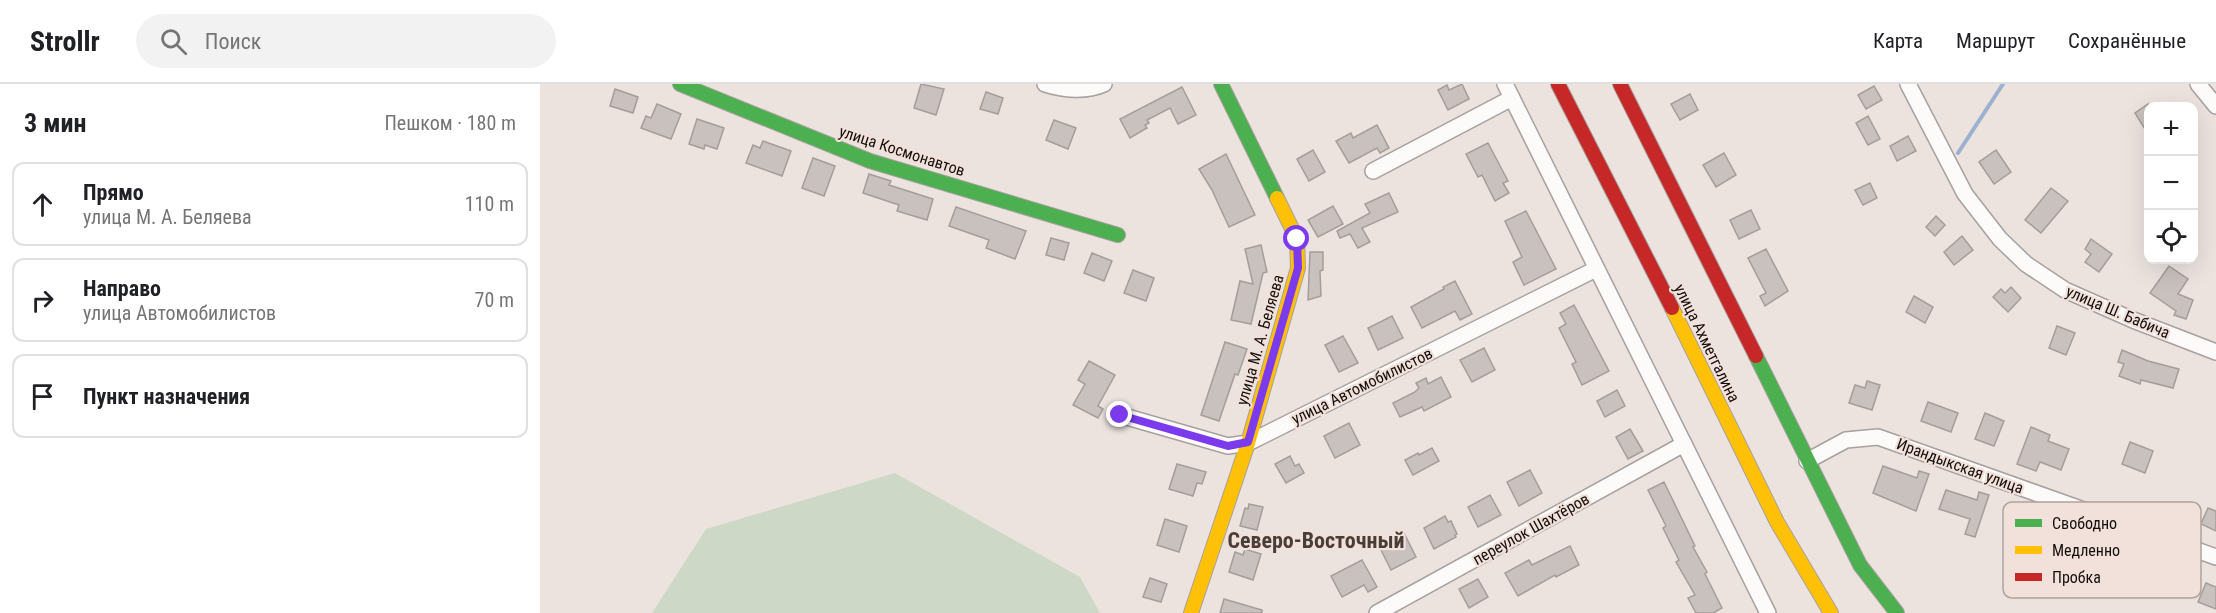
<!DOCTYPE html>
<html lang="ru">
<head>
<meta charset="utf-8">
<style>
	:root { --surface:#fff; --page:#f2f2f2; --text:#202124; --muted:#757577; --line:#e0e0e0 }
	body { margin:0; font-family:"Roboto Condensed",sans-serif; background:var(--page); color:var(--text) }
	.controls { position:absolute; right:18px; top:18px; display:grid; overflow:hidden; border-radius:12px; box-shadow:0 6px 24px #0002 }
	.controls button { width:54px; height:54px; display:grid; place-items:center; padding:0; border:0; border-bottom:2px solid var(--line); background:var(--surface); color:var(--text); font:30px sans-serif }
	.stop { position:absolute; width:18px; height:18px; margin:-14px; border:4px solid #7c3aed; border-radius:50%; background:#fff }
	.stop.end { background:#7c3aed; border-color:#fff; box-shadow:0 2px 6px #0008 }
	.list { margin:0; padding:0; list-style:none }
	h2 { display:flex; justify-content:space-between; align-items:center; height:78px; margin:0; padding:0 24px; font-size:26px }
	h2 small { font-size:20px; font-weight:400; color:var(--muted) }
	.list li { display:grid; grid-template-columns:39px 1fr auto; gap:18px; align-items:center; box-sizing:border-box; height:84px; margin:0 12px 12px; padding:0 12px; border:2px solid var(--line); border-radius:12px }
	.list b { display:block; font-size:22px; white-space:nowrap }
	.list p { margin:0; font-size:20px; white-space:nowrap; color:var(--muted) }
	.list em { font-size:20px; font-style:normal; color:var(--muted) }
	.icon { flex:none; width:33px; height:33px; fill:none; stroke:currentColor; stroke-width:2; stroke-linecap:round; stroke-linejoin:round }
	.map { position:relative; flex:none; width:1676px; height:529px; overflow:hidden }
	header { display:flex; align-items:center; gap:36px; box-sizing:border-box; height:84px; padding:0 30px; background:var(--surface); border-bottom:2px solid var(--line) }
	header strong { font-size:28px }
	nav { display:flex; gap:33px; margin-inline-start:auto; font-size:21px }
	.search { width:420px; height:54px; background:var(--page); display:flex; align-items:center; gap:15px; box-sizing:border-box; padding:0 21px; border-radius:33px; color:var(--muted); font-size:22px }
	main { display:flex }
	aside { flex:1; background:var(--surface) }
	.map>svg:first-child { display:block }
</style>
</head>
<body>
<header>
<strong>Strollr</strong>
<div class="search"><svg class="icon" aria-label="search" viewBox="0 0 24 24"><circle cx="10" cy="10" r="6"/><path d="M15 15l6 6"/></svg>Поиск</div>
<nav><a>Карта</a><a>Маршрут</a><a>Сохранённые</a></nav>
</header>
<main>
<aside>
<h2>3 мин<small>Пешком · 180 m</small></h2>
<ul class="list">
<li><svg class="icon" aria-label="ahead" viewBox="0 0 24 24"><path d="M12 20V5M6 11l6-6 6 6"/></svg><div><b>Прямо</b><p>улица М. А. Беляева</p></div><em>110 m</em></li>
<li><svg class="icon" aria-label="right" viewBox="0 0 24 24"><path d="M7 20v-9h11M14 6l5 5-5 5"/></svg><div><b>Направо</b><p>улица Автомобилистов</p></div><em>70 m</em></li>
<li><svg class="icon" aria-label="arrive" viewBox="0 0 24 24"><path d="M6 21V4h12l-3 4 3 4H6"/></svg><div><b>Пункт назначения</b></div></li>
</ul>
</aside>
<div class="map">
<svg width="1676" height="529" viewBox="0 0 1676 529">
	<rect width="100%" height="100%" fill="#ece3df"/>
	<polygon fill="#ced8c6" points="355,389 540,493 560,529 112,529 166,445"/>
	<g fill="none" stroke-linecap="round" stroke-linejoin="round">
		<polyline stroke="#9cb1cf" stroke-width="4" points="1418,69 1463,0"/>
	</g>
	<g fill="#c8c1be" stroke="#a49d9a" stroke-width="1.5">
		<polygon points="381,0 404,5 396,31 374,24"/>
		<polygon points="922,0 929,15 908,26 898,6 907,1 909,6"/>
		<polygon points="1334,2 1342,16 1326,25 1318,11"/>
		<polygon points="642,3 656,31 638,40 630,24 607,36 609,39 605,41 607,44 590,54 580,35"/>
		<polygon points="75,5 98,13 93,29 70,22"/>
		<polygon points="446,8 463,14 458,30 440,25"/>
		<polygon points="1150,10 1158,26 1140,36 1131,20"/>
		<polygon points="117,20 141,30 131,55 101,44 106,32 111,34"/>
		<polygon points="1608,20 1608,50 1595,29"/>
		<polygon points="1328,32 1340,55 1328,61 1316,39"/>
		<polygon points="157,35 184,44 177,65 165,61 164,65 149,60"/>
		<polygon points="514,36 536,44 528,65 506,56"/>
		<polygon points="837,41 849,64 840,69 837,64 809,79 796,57 811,49 813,54"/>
		<polygon points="1368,52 1376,67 1357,77 1350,62"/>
		<polygon points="223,57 251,67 242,92 206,79 213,61 220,64"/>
		<polygon points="948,59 968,97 963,99 969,109 955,117 942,91 938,93 926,70"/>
		<polygon points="773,66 785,88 769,97 757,75"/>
		<polygon points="1456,66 1471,88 1454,100 1439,78"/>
		<polygon points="1184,69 1196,91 1176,103 1163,81"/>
		<polygon points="686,70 715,131 689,143 672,106 659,85"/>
		<polygon points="273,74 295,82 284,112 262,104"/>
		<polygon points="329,90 351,97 349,101 393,115 387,136 357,127 359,121 323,109"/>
		<polygon points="1330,99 1337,114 1323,121 1315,106"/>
		<polygon points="1511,104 1528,117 1501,149 1485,136"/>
		<polygon points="849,109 858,128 822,144 830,158 818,164 810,150 800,154 797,147 830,129 825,120"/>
		<polygon points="793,122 803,140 778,153 768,136"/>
		<polygon points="416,123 486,147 475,175 446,164 449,156 409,142"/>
		<polygon points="1211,126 1220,145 1199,155 1190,136"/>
		<polygon points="986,127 1016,185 984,201 973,178 982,173 965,137"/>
		<polygon points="1396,132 1405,141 1395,152 1386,143"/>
		<polygon points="1422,152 1433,166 1414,181 1404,168"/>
		<polygon points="511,154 529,159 524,176 506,171"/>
		<polygon points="1551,155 1572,170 1559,188 1545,178 1551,170 1545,165"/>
		<polygon points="721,161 727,188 723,189 711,240 691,236 700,197 713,200 705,165"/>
		<polygon points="1226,165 1248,207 1225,222 1220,212 1226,209 1208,174"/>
		<polygon points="770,168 783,168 783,186 780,187 781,212 768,216"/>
		<polygon points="552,169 572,177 564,197 544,189"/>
		<polygon points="1629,182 1648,195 1638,210 1653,216 1646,235 1634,231 1636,227 1610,209"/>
		<polygon points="593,186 614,194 606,217 584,209"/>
		<polygon points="915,197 932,230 920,236 915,227 882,244 871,223 904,205 903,203"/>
		<polygon points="1471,203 1481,214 1468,228 1453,213 1461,205 1465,209"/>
		<polygon points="1374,212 1393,223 1385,239 1366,228"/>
		<polygon points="1034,221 1069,287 1042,301 1032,280 1036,278 1019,244 1026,240 1020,229"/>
		<polygon points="852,232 863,254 838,266 828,244"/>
		<polygon points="1517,242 1535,249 1526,271 1509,264"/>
		<polygon points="803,252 818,279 799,288 785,261"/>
		<polygon points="685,258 707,265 698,291 695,290 679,337 661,331"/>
		<polygon points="944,264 955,286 932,298 920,276"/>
		<polygon points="1582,266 1608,277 1639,285 1633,304 1601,296 1600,300 1579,292 1584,280 1578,278"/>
		<polygon points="549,277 575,291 558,322 563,325 558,334 533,321 545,300 538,296"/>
		<polygon points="901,293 911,313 884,327 882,323 860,333 853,319 875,308 879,304 876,299 886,294 888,300"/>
		<polygon points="1327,297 1340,301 1332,326 1309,319 1315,301 1325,304"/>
		<polygon points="1077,306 1085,322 1065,333 1057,317"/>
		<polygon points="1388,318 1418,329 1411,348 1381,337"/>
		<polygon points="1445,329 1464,337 1454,362 1435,355"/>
		<polygon points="809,339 820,361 795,374 784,352"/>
		<polygon points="1491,343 1510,351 1508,357 1529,365 1521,386 1500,378 1496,387 1477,380"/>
		<polygon points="1090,345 1103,367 1088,375 1076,353"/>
		<polygon points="1590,358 1613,367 1605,389 1582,380"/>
		<polygon points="892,364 899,377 873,391 865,376 878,369 879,371"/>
		<polygon points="750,372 755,382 759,380 764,389 746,399 735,380"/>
		<polygon points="637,380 666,388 662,400 657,399 653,412 629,405"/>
		<polygon points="1343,382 1377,394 1379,387 1389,390 1376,427 1333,409"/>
		<polygon points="990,386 1002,409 979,422 967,398"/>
		<polygon points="1124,398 1155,462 1153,463 1167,488 1165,490 1182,524 1173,529 1156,529 1148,514 1155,511 1136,478 1139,476 1123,444 1126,442 1108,406"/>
		<polygon points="1406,406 1437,416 1439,408 1449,411 1435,453 1425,450 1430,435 1399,425"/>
		<polygon points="950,411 961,431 938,443 928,423"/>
		<polygon points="709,420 723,423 717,446 700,442 705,424 708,425"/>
		<polygon points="1668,424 1676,427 1676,447 1661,440"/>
		<polygon points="905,432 908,438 911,437 917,450 915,451 916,453 894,465 884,444"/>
		<polygon points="625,435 647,442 639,468 617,461"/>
		<polygon points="864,449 876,473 851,486 839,462"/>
		<polygon points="1030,462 1039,481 1016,493 1015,491 978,512 965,489 989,476 992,481"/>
		<polygon points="705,465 721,470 713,496 689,488 695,468 703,471"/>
		<polygon points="822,476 837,503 828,508 824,501 802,513 791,492"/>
		<polygon points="610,494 627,500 621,518 603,513"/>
		<polygon points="938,495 948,513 929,524 919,505"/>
		<polygon points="1666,499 1676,503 1676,525 1658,518"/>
		<polygon points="684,515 722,526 722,529 680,529"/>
	</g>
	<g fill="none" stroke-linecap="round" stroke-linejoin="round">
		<defs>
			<g id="street">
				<path d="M505,0C523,6 546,8 564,0"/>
				<polyline points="965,0 1228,529"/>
				<polyline points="1368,0 1425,110 1460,155 1486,180 1525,206 1593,236 1676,268"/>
				<polyline points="1658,0 1676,22"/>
				<polyline points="833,87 972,14"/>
				<polyline points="580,331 688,362 708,359 1056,185"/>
				<polyline points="1267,377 1306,356 1338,353 1676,473"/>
				<polyline points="837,529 1144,360"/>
			</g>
			<g id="fast">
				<polyline points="140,0 330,77 578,151"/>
				<polyline points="681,0 737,114"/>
				<polyline points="1216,272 1320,481 1357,529"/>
			</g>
			<g id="slow">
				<polyline points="1132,224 1237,438 1291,529"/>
				<polyline points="651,529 708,359 758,184 757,155 737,114"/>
			</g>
			<g id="jam">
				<polyline points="1018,0 1132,224"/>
				<polyline points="1080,0 1216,272"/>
			</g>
		</defs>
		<use href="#street" stroke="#a7a09e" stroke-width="18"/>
		<use href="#fast" stroke="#a7a09e" stroke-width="16"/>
		<use href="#slow" stroke="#a7a09e" stroke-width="16"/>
		<use href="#jam" stroke="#a7a09e" stroke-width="16"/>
		<use href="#street" stroke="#fcfbfa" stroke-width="15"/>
		<use href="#fast" stroke="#4caf50" stroke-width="14"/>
		<use href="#slow" stroke="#ffc107" stroke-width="14"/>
		<use href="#jam" stroke="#c62828" stroke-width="14"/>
	</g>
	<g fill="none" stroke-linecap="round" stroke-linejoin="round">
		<polyline stroke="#7c3aed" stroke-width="8" points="580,331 688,362 708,358 758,184 757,155"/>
	</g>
	<g text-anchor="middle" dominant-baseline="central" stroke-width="4.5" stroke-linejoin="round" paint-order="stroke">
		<g font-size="16" fill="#140f0c" stroke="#f1e1da">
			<text transform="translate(362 67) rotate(18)">улица Космонавтов</text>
			<text transform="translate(1578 228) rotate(23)">улица Ш. Бабича</text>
			<text transform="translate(720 256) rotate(-74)">улица М. А. Беляева</text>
			<text transform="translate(1167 259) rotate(64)">улица Ахметгалина</text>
			<text transform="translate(822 302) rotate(-26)">улица Автомобилистов</text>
			<text transform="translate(1420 382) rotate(20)">Ирандыкская улица</text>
			<text transform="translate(991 445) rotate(-29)">переулок Шахтёров</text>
		</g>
		<g font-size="22" font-weight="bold" fill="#493d37" stroke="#f1e1da">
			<text x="776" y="456">Северо-Восточный</text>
		</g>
	</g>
	<rect x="1463" y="418" width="198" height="96" rx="9" fill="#f1e1da" stroke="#afa29c" stroke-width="1.5"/>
	<rect x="1475" y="435" width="27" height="8" fill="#4caf50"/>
	<rect x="1475" y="462" width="27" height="8" fill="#ffc107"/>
	<rect x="1475" y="489" width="27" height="8" fill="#c62828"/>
	<g font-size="16" fill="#140f0c">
		<text x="1512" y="445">Свободно</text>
		<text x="1512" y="472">Медленно</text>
		<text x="1512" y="499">Пробка</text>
	</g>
</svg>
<div class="controls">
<button>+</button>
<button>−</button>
<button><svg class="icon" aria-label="locate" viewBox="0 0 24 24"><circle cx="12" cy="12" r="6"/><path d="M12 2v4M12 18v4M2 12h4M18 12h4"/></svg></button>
</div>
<div class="stop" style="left:757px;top:155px"></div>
<div class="stop end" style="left:580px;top:331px"></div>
</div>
</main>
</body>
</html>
